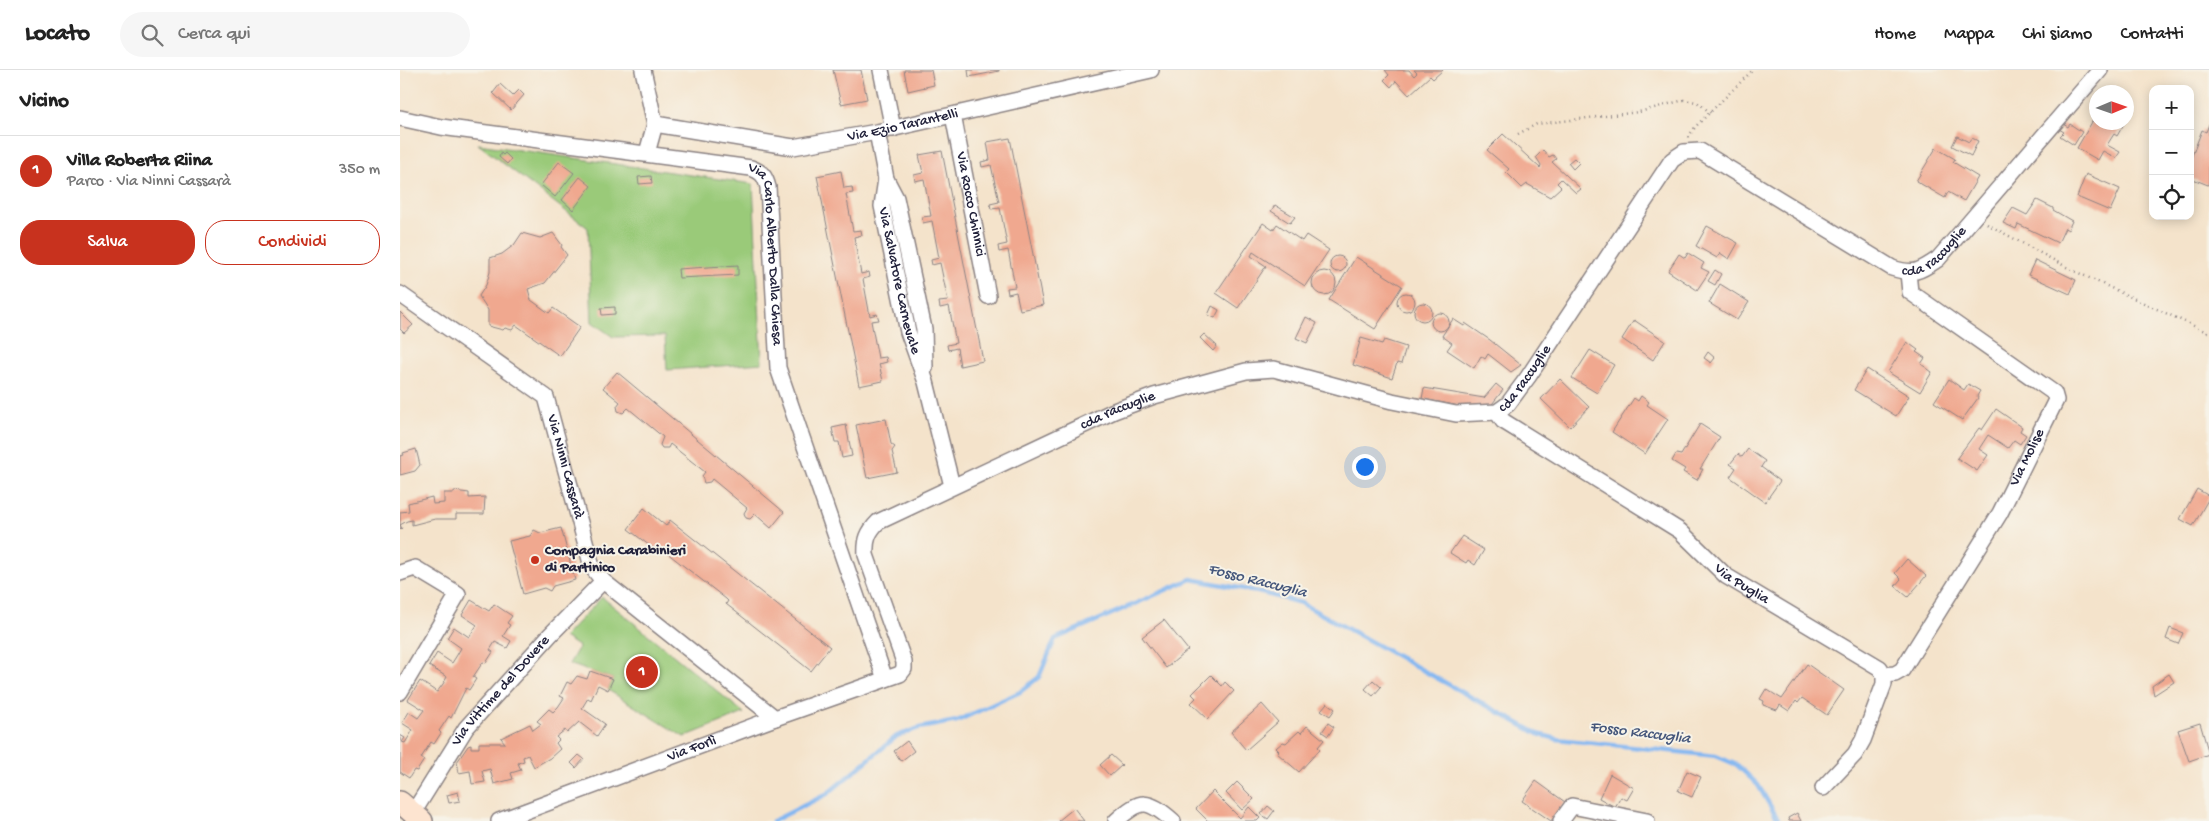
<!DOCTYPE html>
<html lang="it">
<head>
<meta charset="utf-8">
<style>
	:root { --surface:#fff; --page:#f6f6f6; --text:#222; --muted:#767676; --line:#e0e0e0; --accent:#c8321e }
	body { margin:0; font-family:"Gochi Hand",sans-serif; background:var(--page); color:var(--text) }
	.controls { position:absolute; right:15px; top:15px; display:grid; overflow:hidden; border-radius:10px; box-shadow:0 2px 12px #0003 }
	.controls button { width:45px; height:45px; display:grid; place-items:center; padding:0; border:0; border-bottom:1px solid var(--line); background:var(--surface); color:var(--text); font:25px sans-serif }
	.compass { position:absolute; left:1689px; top:15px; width:45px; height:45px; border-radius:50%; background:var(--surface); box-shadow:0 2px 12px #0003; rotate:88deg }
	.you { position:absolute; left:964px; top:396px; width:18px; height:18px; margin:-12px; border:4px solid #fff; border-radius:50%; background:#1a73e8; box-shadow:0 0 0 8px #1a73e833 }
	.badge { display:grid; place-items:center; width:32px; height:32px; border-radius:50%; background:var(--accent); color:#fff; font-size:16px; font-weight:700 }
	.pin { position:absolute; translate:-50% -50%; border:2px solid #fff; box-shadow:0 1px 5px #0006 }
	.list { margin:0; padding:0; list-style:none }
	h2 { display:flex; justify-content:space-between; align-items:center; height:65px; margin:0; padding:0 20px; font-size:21px }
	h2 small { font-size:16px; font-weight:400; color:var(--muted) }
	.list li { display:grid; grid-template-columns:32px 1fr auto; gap:15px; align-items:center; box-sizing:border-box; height:70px; padding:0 20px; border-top:1px solid var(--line) }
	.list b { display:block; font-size:19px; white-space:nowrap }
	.list p { margin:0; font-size:16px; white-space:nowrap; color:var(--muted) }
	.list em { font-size:16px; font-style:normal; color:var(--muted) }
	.actions { display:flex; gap:10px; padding:15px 20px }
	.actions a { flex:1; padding:11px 0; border:1px solid var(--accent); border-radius:20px; text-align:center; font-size:18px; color:var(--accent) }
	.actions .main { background:var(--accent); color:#fff }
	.icon { flex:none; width:28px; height:28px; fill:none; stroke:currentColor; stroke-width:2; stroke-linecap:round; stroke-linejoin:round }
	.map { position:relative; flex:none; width:1809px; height:751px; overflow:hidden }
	header { display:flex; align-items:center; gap:30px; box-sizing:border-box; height:70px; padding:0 25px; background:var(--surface); border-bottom:1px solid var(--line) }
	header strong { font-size:24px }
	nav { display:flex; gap:28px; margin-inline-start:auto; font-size:18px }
	.search { width:350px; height:45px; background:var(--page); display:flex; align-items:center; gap:12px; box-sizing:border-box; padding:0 18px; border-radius:28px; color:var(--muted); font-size:19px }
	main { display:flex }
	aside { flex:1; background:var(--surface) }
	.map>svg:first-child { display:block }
</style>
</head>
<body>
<header>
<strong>Locato</strong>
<div class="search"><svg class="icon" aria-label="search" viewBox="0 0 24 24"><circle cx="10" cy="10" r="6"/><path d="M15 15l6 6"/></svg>Cerca qui</div>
<nav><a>Home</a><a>Mappa</a><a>Chi siamo</a><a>Contatti</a></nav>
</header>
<main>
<aside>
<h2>Vicino<small></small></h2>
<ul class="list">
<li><span class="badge">1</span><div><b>Villa Roberta Riina</b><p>Parco · Via Ninni Cassarà</p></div><em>350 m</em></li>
</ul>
<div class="actions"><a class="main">Salva</a><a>Condividi</a></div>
</aside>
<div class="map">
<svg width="1809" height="751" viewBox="0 0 1809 751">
	<rect width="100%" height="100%" fill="#f7f3e8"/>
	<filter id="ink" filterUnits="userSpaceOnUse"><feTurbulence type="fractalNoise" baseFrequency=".02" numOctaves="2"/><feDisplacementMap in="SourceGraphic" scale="10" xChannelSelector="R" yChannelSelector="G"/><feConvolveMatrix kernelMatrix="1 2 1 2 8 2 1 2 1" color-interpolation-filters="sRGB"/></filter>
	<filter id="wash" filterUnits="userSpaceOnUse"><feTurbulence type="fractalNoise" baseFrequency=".0096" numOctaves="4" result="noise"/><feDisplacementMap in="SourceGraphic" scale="20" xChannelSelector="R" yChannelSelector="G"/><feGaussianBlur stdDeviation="1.12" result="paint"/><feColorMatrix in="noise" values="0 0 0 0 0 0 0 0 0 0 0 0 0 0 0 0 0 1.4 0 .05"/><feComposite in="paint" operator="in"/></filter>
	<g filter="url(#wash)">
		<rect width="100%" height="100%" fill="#f4e3cb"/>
		<g fill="#9aca79" stroke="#5e765a">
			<polygon points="78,74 353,114 362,293 267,300 265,266 213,267 192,252 188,158"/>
			<polygon points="202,527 344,643 284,667 208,620 213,609 169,594 179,577 164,567"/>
		</g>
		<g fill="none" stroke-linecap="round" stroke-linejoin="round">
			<polyline stroke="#84b7f1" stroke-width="4.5" points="373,751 427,724 497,666 519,658 557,651 620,622 639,607 655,569 791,509 850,520 901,533 1138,664 1157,669 1316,686 1337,695 1358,715 1379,751"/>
		</g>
		<g id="blocks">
			<g fill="#f0a88f">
				<polygon points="433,0 461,0 467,29 441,34"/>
				<polygon points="504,0 531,0 534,15 508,21"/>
				<polygon points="568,0 599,0 599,1 569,7"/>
				<polygon points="985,0 1009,0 1014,6 1017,3 1014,0 1043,0 1033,9 1030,6 1009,25 996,11 991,17 984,10 989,5"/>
				<polygon points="100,14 113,26 119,20 124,25 111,40 93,23"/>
				<polygon points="1696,45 1696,52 1725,52 1717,66 1714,64 1707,75 1720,82 1716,88 1703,81 1698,90 1677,78"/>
				<polygon points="1663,54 1668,57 1670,54 1682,62 1674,75 1660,66 1664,62 1659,59"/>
				<polygon points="1809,54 1809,112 1808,115 1793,109 1790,113 1790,91 1802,60 1806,62"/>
				<polygon points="1103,64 1140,98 1141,95 1136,87 1143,80 1149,87 1153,85 1156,89 1152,92 1181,119 1176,123 1161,109 1157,113 1161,117 1150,127 1127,114 1122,118 1106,102 1109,99 1087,80"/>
				<polygon points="1557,66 1569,72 1572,68 1578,71 1571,86 1552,76"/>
				<polygon points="610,68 643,235 620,240 616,222 608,224 607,218 615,217 608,180 599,182 598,176 607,174 600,138 591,139 590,134 599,132 591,95 582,97 581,92 590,90 587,72"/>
				<polygon points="1536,78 1555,89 1553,92 1578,107 1564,131 1548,122 1545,128 1516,111"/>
				<polygon points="542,81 583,291 560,296 557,278 548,280 547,275 556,273 549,236 540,238 539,232 548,231 540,193 532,195 531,190 539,188 532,151 523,153 522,147 531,146 524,109 515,111 514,105 523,103 519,85"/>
				<polygon points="101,83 103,85 105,83 111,89 107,94 99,87"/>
				<polygon points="1174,88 1179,93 1173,99 1168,93"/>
				<polygon points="159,92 174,103 155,127 141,115"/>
				<polygon points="441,101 444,118 452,117 453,123 446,124 453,161 461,160 462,165 454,167 461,204 469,202 470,207 463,209 470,246 477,244 479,250 471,251 478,288 486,287 487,292 479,294 483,311 459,316 417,106"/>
				<polygon points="1686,104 1720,119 1710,141 1677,127"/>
				<polygon points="251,106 252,113 239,114 238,107"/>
				<polygon points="180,107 191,116 173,140 162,130"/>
				<polygon points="1637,130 1653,138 1653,140 1672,151 1668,160 1665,158 1658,173 1618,154 1616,159 1603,153 1613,138 1627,145"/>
				<polygon points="875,135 895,147 890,153 871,141"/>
				<polygon points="863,153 873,160 877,154 902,171 906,165 929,180 905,216 853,182 851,186 866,196 838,238 816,223"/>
				<polygon points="1307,156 1338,173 1329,189 1320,183 1317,188 1296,176"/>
				<polygon points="122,163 140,168 153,163 162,175 161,177 167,185 145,213 128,219 131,230 149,243 153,238 180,257 160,286 116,255 112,260 105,258 103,260 88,256 88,240 79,226 86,215 90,202 90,188 102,184 114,175"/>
				<polygon points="1288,183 1304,193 1301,198 1309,202 1297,220 1268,201 1279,184 1285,188"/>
				<circle cx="938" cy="194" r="8"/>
				<polygon points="956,187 1002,216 975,259 929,230"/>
				<polygon points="1635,190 1676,210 1670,224 1628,205"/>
				<polygon points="338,195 338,205 279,208 278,199"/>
				<polygon points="1315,200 1321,204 1315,215 1308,211"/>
				<circle cx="924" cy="213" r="12"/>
				<polygon points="1320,214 1349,232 1337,250 1309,233"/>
				<circle cx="1006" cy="232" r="9"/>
				<circle cx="1023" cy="242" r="9"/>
				<polygon points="812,236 819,240 815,248 808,245"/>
				<polygon points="215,237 215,244 202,245 201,238"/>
				<polygon points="0,242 13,255 4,263 0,259"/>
				<circle cx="1040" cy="252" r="9"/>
				<polygon points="906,247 917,253 907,273 896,268"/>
				<polygon points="1053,249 1064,256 1065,253 1090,270 1121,295 1111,302 1088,284 1085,289 1081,286 1074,298 1047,280 1052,273 1042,266"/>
				<polygon points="1234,250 1265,271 1253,290 1222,269"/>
				<polygon points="804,264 817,276 813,281 800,268"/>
				<polygon points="961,268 982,274 984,270 1006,277 1001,294 997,293 992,308 953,295"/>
				<polygon points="1507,272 1518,280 1516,282 1525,288 1521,294 1532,302 1520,322 1488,302"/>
				<polygon points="1190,280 1214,295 1197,323 1172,308"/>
				<polygon points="1308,282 1315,288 1311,293 1304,288"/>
				<polygon points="1467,299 1509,326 1496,346 1454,320"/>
				<polygon points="217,302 384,442 371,458 355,444 350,449 346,448 344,443 347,438 312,409 310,412 304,413 302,406 305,402 270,374 268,378 262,378 260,375 263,367 228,338 223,343 218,341 217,336 220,332 203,318"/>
				<polygon points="1160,309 1189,337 1170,357 1141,329"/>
				<polygon points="1549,309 1564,320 1568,314 1580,321 1577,326 1578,328 1562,350 1534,332"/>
				<polygon points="1096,314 1103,320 1089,338 1065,337 1022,329 1024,318 1084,328"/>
				<polygon points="1241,326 1249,332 1247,335 1268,349 1245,384 1212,362 1234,328 1238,331"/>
				<polygon points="1596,339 1622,357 1620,361 1626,365 1620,374 1614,370 1608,378 1588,365 1579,379 1588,385 1577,401 1557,388 1579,358 1582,360"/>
				<polygon points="486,349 491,374 495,377 492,381 497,402 467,408 456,355"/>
				<polygon points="1300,354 1320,367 1300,399 1303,399 1297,410 1283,402 1285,399 1272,391 1276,384 1281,385"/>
				<polygon points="446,355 452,386 442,388 439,372 435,372 432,358"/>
				<polygon points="16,379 20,395 15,401 0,405 0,386 4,385 3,383"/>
				<polygon points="1348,379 1365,391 1361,397 1380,411 1365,432 1330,407 1336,398 1330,394 1338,384 1342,387"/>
				<polygon points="1797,419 1809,426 1809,428 1793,456 1780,449"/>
				<polygon points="54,421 69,423 69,428 85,427 84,444 56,444 56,449 35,449 12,455 12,450 7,451 0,455 2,458 0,460 0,442 9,441 8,433 32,427 33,434 44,433 44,423 54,423"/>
				<polygon points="244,438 266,456 270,450 430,577 411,601 326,534 328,531 326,529 262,479 259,483 228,459"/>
				<polygon points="161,458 175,510 153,516 150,521 144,518 123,524 109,471 130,466 134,460 140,463"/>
				<polygon points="1062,466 1084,480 1075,495 1068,490 1066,493 1050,483"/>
				<polygon points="1507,489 1526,506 1508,527 1495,516 1501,509 1495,503"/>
				<polygon points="71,530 89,541 94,534 112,546 107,553 110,555 103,566 111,571 107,578 95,572 90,580 93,582 86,593 83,592 73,607 76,609 69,620 66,618 51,648 49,646 39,661 41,663 34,674 31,672 21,688 24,690 17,701 14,700 9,708 0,702 0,665 5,668 2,672 5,673 13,660 2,653 9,642 18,648 24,640 8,630 20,611 37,622 43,614 47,607 29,596 37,583 52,593 57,585 61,578 47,568 54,557 69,567 77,555 62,545"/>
				<polygon points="764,550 788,580 766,598 742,567"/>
				<polygon points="1770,558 1783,563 1778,574 1766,569"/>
				<polygon points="1407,594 1444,620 1427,645 1402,628 1398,633 1396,631 1389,641 1380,635 1377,640 1363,635 1364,631 1360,629 1366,619 1382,629"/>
				<polygon points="190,601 213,609 208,620 198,615 191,630 188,628 182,638 205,654 197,666 179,652 167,663 165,660 156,667 159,670 156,673 160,679 150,688 134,697 128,685 123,687 124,691 118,693 121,700 111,703 113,709 94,714 90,699 82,701 85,712 72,714 70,701 59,703 57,692 68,676 71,675 71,678 79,678 79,673 105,673 101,668 130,654 133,660 141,654 137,651 149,639 153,642 158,637 164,628 160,626 167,612 171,614 177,606 187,609"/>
				<polygon points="1769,604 1774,612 1754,625 1752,616"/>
				<polygon points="811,605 822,616 825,612 834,621 808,649 791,633 796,628 792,624"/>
				<polygon points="973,610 981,617 973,626 965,619"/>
				<polygon points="927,633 935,639 930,646 921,640"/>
				<polygon points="862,634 878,652 846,680 831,662"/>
				<polygon points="928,653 934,657 928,666 922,662"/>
				<polygon points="1800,653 1809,684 1789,691 1778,660"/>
				<polygon points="907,656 924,670 918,677 920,679 899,702 877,683 879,681 876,678 883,672 886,673 899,661 901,663"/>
				<polygon points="507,671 514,681 501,691 494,681"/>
				<polygon points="179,685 184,689 176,698 171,693"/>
				<polygon points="711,685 722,695 710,706 700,695"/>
				<polygon points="1287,701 1301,707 1292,727 1278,721"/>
				<polygon points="1210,704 1234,718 1227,730 1221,727 1215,737 1199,728"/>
				<polygon points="1136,711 1165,732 1151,751 1122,731"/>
				<polygon points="837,712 854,729 842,740 826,723"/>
				<polygon points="813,721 840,748 849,737 860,748 857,751 808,751 796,739"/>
				<polygon points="58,722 60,731 49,733 47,725"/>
				<polygon points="868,736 874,741 868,749 861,744"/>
				<polygon points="674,738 684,751 658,751"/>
				<polygon points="1397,743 1401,751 1389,751 1388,748"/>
			</g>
		</g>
	</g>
	<g filter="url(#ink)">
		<use href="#blocks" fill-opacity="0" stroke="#8b8283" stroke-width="1"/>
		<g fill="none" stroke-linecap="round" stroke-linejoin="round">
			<defs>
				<g id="minor">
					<polyline points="243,0 255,54 247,83"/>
					<polyline points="481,0 493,59"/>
					<path id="s1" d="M553,45L588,226"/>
					<path id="s2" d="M0,48L41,57L351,98C362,102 365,106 368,117L378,298L485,609"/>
					<path id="s3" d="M255,54L393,77L477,62L751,0"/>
					<polyline points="477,62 486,109 496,128 524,259 525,298"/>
					<path id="s4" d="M486,109L482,136L508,262L526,312L552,416"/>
					<path id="s5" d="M0,224L146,327L192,497L203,511L375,648"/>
					<path id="s6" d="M1097,342L1103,351L1280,461L1326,506L1480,598L1484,605V614L1463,670L1455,684L1423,718"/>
					<polyline points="0,503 15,498 58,524 0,622"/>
					<path id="s7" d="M1484,605L1495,604L1502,600L1600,443L1656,330L1654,323L1510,222L1508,203"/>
					<path id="s8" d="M13,743L66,658L150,565L203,511"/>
					<path id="s9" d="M99,751L375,648L500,604L504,599V592L466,485C465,470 468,462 478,452L714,341L754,326L846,301L874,299L992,331L1056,344L1097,342L1108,334L1128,307L1272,90L1284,82L1300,81L1492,198C1514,205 1519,202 1538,189L1700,0"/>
					<path d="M716,751C742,728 747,729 773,751"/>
					<polyline points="1161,751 1172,736 1247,751"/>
				</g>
				<polyline id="secondary" points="0,732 22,751"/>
			</defs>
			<use href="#minor" stroke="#8b8283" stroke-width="18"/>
			<use href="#secondary" stroke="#8b8283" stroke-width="24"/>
			<g stroke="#8b8283" stroke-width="2.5" stroke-dasharray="1 4" stroke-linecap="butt">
				<polyline points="1118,64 1137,54 1239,42 1284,30 1297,32 1311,43"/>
				<polyline points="1288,67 1296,56 1353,0"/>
				<polyline points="1587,154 1672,200 1809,263"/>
			</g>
			<use href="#minor" stroke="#fff" stroke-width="15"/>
			<use href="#secondary" stroke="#fde4d0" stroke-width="21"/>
		</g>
	</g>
	<circle fill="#c8321e" stroke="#f7f3e8" stroke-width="2" cx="135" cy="490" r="5"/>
	<g text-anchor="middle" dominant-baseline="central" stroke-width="4" stroke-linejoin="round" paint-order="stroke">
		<g font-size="15" fill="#22223b" stroke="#f7f3e8">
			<text stroke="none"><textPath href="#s3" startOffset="252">Via Ezio Tarantelli</textPath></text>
			<text stroke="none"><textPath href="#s1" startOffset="91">Via Rocco Chinnici</textPath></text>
			<text stroke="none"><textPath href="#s9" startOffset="1859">cda raccuglie</textPath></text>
			<text stroke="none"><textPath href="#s2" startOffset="446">Via Carlo Alberto Dalla Chiesa</textPath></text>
			<text stroke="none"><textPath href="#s4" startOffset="104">Via Salvatore Carnevale</textPath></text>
			<text stroke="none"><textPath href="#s9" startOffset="1290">cda raccuglie</textPath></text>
			<text stroke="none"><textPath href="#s9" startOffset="855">cda raccuglie</textPath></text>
			<text stroke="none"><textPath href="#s7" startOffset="266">Via Molise</textPath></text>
			<text stroke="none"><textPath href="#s5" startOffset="251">Via Ninni Cassarà</textPath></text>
			<text stroke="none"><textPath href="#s6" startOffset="301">Via Puglia</textPath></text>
			<text stroke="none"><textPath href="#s8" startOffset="151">Via Vittime del Dovere</textPath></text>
			<text stroke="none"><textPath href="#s9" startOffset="206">Via Forlì</textPath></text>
		</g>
		<g font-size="15" font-weight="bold" fill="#22223b" stroke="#f7f3e8" text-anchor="start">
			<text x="145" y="481">Compagnia Carabinieri<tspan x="145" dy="17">di Partinico</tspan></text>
		</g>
		<g font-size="16" font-style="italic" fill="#44567b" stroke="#f7f3e8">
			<text transform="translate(857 512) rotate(14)">Fosso Raccuglia</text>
			<text transform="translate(1240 664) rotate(7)">Fosso Raccuglia</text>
		</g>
	</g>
</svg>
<div class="controls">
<button>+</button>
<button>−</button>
<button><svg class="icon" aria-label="locate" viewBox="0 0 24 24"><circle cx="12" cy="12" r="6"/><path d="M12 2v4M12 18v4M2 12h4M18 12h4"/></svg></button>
</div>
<svg class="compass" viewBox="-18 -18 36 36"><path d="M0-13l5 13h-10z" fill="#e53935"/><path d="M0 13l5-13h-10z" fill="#767676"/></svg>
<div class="you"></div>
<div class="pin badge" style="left:242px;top:602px">1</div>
</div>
</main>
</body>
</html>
